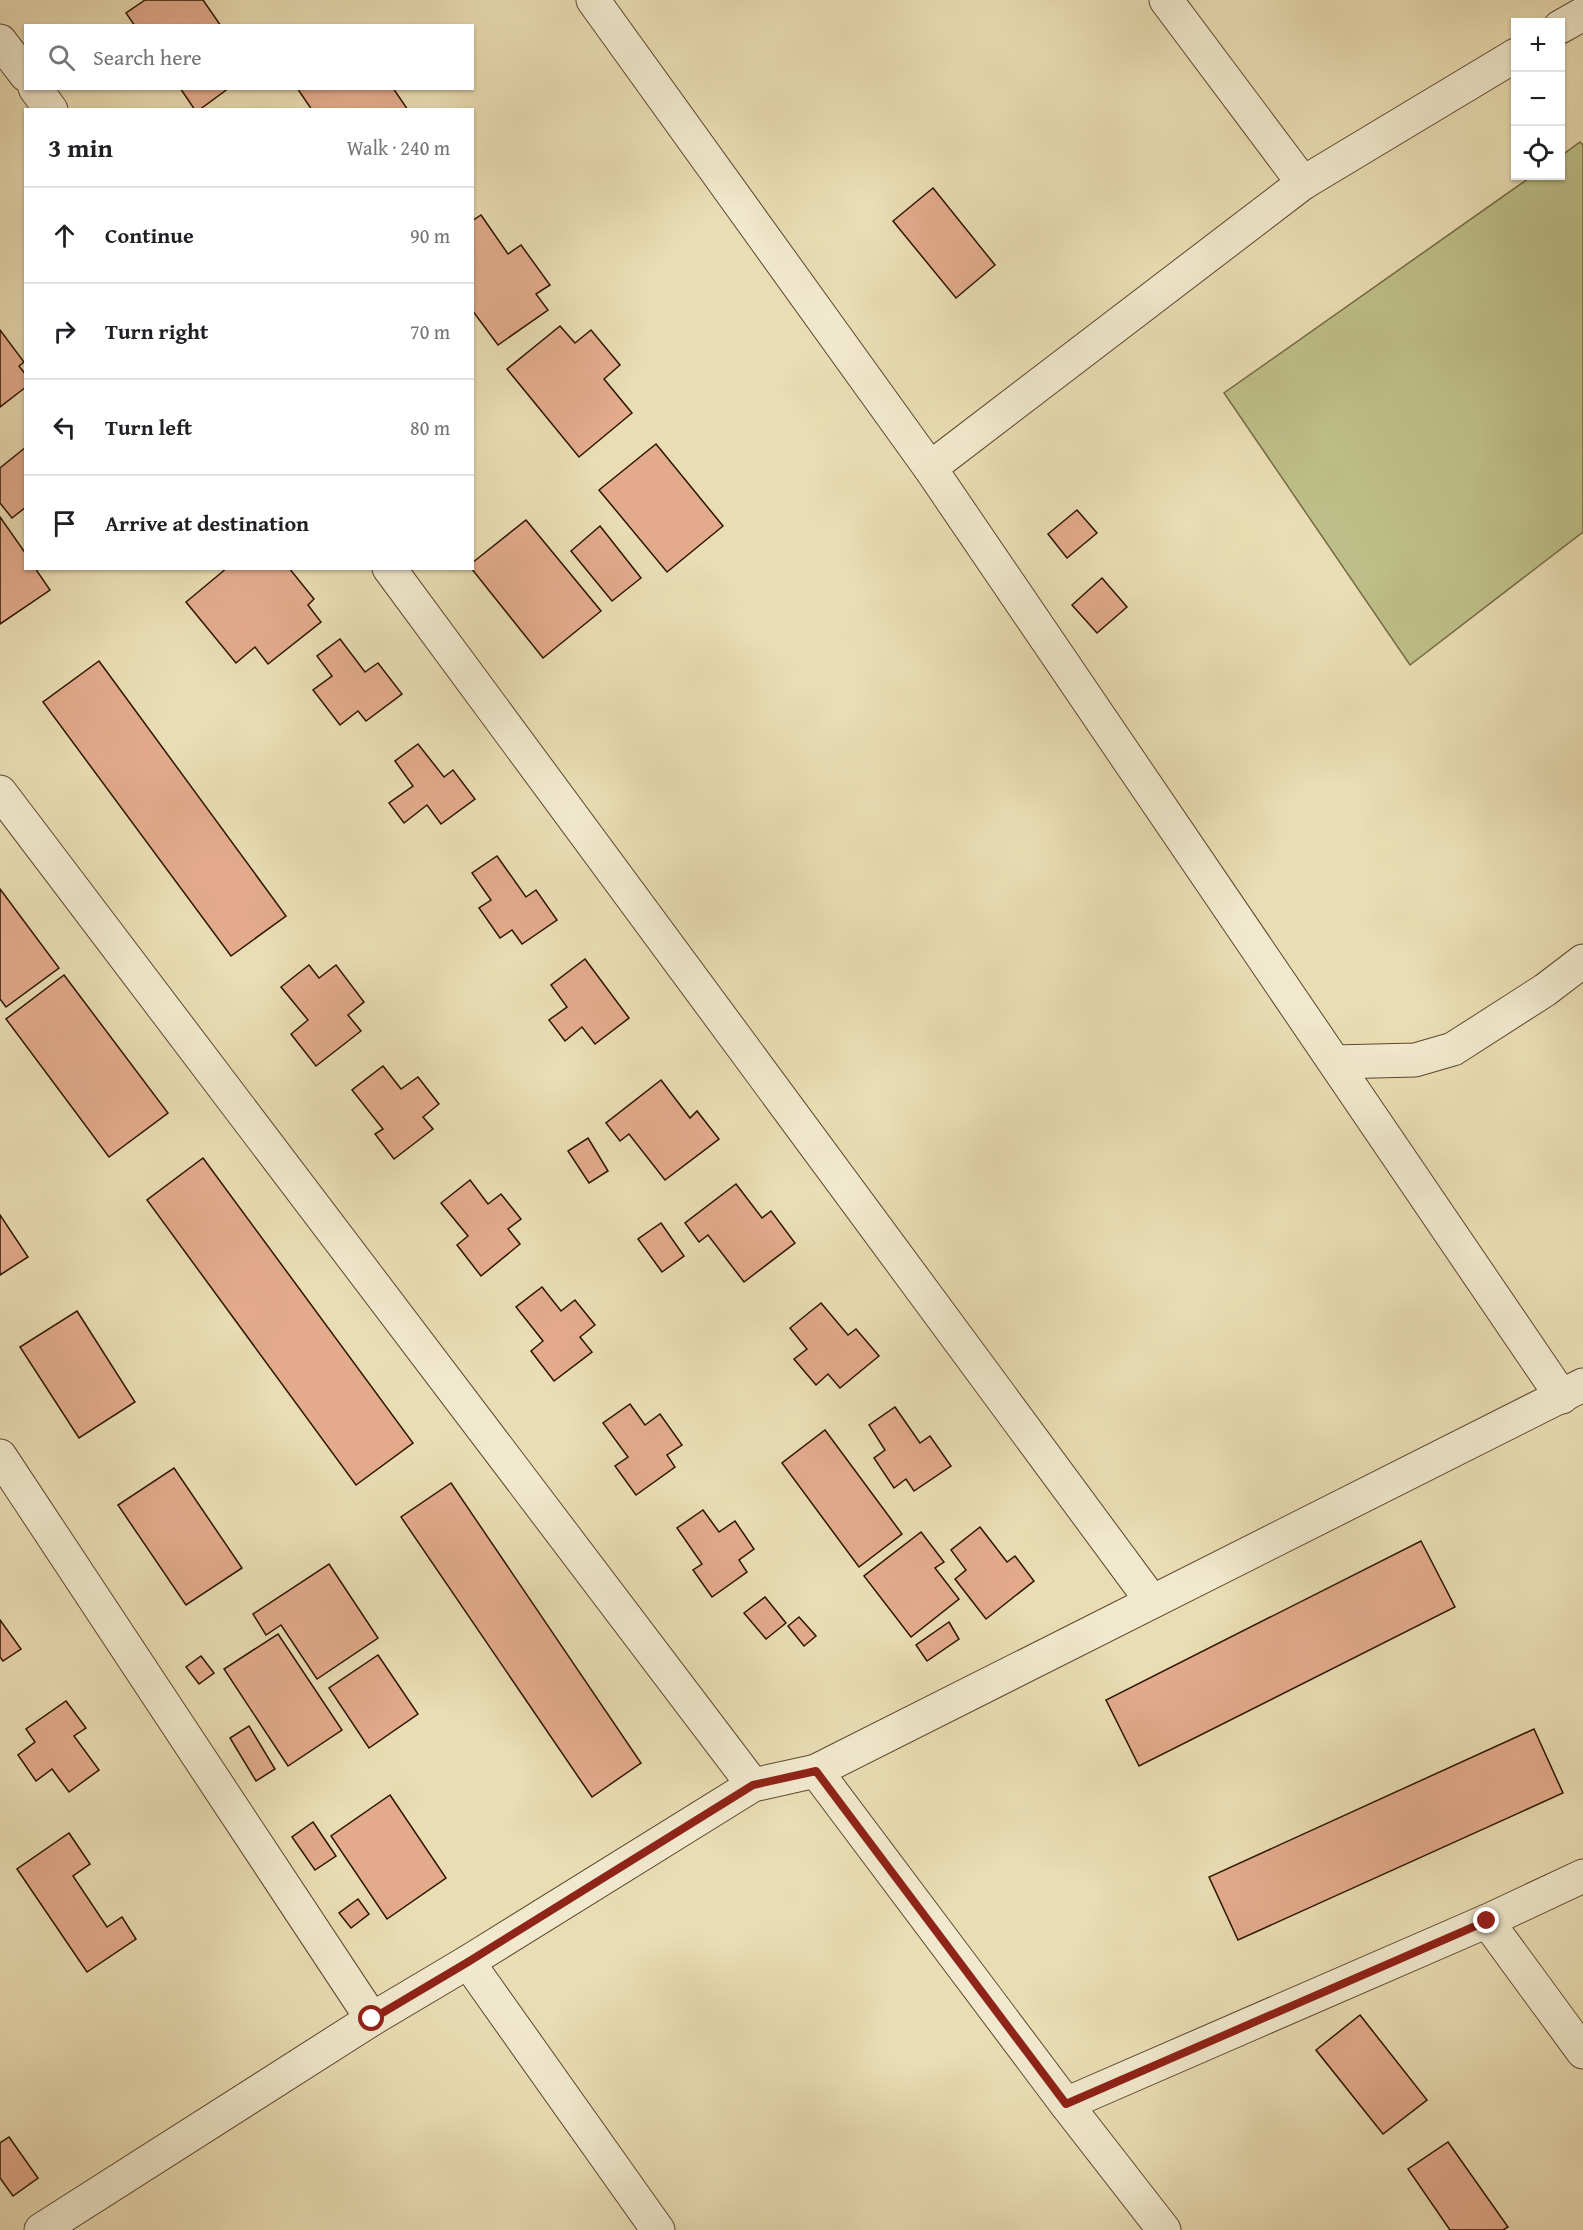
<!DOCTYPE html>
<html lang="en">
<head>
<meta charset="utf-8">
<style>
	:root { --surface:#fff; --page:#f2f2f2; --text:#202124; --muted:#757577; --line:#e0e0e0 }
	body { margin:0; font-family:"Gentium Book Plus",serif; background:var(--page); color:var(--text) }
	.controls { position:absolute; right:18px; top:18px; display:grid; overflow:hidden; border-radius:0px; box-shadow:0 2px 4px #0004 }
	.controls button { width:54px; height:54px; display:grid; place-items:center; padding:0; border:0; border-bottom:2px solid var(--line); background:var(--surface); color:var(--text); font:30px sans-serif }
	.stop { position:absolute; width:18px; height:18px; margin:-14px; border:4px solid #8f2418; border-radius:50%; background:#fff }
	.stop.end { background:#8f2418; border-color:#fff; box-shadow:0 2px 6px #0008 }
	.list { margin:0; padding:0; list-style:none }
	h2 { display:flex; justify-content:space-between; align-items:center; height:78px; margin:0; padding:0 24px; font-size:26px }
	h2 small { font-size:20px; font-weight:400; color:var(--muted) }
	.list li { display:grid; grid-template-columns:39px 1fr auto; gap:18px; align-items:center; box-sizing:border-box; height:96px; padding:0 24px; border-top:2px solid var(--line) }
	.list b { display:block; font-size:22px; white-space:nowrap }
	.list em { font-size:20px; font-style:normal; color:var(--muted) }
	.icon { flex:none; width:33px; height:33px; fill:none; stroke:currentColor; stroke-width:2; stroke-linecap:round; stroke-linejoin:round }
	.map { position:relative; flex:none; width:1583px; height:2230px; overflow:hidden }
	.search { position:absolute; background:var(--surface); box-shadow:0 2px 4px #0004; left:24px; top:24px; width:450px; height:66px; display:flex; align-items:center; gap:15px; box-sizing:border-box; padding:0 21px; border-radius:0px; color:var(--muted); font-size:22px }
	.panel { position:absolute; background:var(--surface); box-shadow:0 2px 4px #0004; left:24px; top:108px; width:450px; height:462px; border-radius:0px }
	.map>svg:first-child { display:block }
</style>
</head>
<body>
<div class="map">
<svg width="1583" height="2230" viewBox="0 0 1583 2230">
	<rect width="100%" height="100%" fill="#eaddb3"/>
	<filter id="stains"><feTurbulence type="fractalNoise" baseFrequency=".00333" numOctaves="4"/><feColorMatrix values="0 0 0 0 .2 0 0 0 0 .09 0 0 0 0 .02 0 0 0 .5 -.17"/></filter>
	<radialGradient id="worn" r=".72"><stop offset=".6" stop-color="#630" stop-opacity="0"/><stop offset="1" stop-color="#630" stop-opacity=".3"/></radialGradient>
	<polygon fill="#bebf88" stroke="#756a44" stroke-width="1.5" points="1580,142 1583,145 1583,532 1410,665 1224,393 1532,176 1560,176 1561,156"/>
	<g fill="#e3ab8c" stroke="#2c1500" stroke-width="1.5">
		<polygon points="145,0 203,0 221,26 135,26 126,13"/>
		<polygon points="180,88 229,88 199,110 195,110"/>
		<polygon points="297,88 393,88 408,110 312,110"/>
		<polygon points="933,188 995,265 956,298 893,221"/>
		<polygon points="481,215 508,254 521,245 550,285 536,294 548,310 498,345 472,310 472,221"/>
		<polygon points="560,326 575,343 591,330 620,365 604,379 632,413 579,457 507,369"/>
		<polygon points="0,330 24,362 19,366 26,375 26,387 0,407"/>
		<polygon points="656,444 723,526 667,572 599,490"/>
		<polygon points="26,447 26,507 12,518 0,503 0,468"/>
		<polygon points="1077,510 1097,533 1067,558 1048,534"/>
		<polygon points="0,517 26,554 26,568 35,568 50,590 0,624"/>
		<polygon points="526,520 601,611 543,658 471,568 472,568 472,563"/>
		<polygon points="600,526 641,578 612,601 571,551"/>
		<polygon points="227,568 289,568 314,599 308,605 321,622 268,664 255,647 236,663 186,602"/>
		<polygon points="1102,578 1127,607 1097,633 1072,605"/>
		<polygon points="340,639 365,672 378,663 402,694 366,721 358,711 340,725 313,690 332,676 317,656"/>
		<polygon points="99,661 286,916 231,956 43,702"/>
		<polygon points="418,744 444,777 453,770 475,799 441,824 427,805 404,823 389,803 413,786 395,761"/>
		<polygon points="497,856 526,897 536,890 557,920 522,944 512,930 500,938 479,908 491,900 472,873"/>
		<polygon points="0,889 59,968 6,1007 0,999"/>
		<polygon points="585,959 629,1018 595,1044 582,1027 565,1041 549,1020 567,1007 551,985"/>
		<polygon points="309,965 319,978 336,965 364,1002 348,1015 361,1031 316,1066 291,1034 308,1020 281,987"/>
		<polygon points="64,975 168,1113 109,1157 6,1019"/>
		<polygon points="383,1066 401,1089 418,1077 439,1104 423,1117 433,1129 394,1159 375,1134 383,1129 352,1090"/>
		<polygon points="661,1080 690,1118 697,1111 719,1139 665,1180 629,1134 620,1141 606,1123"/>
		<polygon points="588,1138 608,1171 589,1183 568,1151"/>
		<polygon points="203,1158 413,1443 356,1485 147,1200"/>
		<polygon points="470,1180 488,1204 501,1194 521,1219 508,1229 520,1244 481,1276 457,1245 468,1236 441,1203"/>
		<polygon points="736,1184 762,1218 771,1211 795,1243 744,1282 708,1235 699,1242 685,1223"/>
		<polygon points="0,1215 28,1257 0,1275"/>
		<polygon points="661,1223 684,1256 662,1272 638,1239"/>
		<polygon points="542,1287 561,1311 575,1300 595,1325 580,1337 592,1352 554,1381 531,1351 543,1341 516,1307"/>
		<polygon points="821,1303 848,1335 856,1329 879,1356 840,1388 828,1374 816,1385 794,1359 807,1349 790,1328"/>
		<polygon points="77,1311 135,1402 79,1438 20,1347"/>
		<polygon points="630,1404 645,1425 660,1414 682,1445 667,1455 675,1467 636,1495 615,1466 628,1457 603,1423"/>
		<polygon points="895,1407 920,1443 930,1436 951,1466 914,1491 906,1479 894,1488 874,1458 885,1450 869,1425"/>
		<polygon points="825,1430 902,1534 859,1567 782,1463"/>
		<polygon points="174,1468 242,1568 186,1605 118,1505"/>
		<polygon points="451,1483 641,1763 592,1797 401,1517"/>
		<polygon points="703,1510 719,1532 735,1521 754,1549 739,1560 747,1572 712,1597 693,1570 702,1564 677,1528"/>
		<polygon points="980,1527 1007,1562 1015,1556 1034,1581 986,1619 955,1579 966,1570 951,1550"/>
		<polygon points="921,1532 944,1562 935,1568 959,1599 911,1637 864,1576"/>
		<polygon points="1421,1541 1455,1607 1139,1766 1106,1700"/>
		<polygon points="329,1564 378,1638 317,1679 281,1625 266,1635 253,1614"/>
		<polygon points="765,1597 786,1623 766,1639 744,1613"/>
		<polygon points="799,1617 816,1636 804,1646 788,1626"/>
		<polygon points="0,1620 21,1649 3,1661 0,1657"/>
		<polygon points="949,1622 959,1639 927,1661 916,1645"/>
		<polygon points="278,1634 342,1730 288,1766 224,1669"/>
		<polygon points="378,1655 418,1714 369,1748 329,1688"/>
		<polygon points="201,1656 214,1673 199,1684 186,1667"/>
		<polygon points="66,1701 86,1728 74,1736 99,1770 69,1792 52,1769 36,1781 18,1755 35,1742 26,1729"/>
		<polygon points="249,1726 275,1769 256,1781 230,1738"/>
		<polygon points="1534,1729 1563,1793 1238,1940 1209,1877"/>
		<polygon points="390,1795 446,1878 387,1919 331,1836"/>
		<polygon points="313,1822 336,1856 315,1870 292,1837"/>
		<polygon points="69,1833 90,1864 73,1876 107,1927 122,1917 136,1939 87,1972 17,1869"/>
		<polygon points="358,1899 369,1914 351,1928 339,1913"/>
		<polygon points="1360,2015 1427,2100 1383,2134 1316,2050"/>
		<polygon points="9,2137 38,2178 13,2196 0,2178 0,2143"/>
		<polygon points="1448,2142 1508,2227 1503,2230 1450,2230 1408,2169"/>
	</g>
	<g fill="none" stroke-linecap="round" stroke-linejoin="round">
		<defs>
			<g id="minor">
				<polyline points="593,0 930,468 1562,1397"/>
				<polyline points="1166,0 1303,183"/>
				<polyline points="1560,27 1583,14"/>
				<polyline points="0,41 26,75"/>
				<polyline points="35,88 51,110"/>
				<polyline points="930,468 1303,183 1516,55"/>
				<polyline points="389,568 1151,1600"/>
				<polyline points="0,792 753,1785"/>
				<polyline points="1335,1062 1415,1060 1453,1049 1545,990 1583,961"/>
				<polyline points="0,1456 372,2019"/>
				<polyline points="816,1771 1066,2104 1164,2230"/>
				<polyline points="1487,1921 1583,2052"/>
				<polyline points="468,1962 658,2230"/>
				<polyline points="1066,2104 1487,1921 1583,1876"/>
				<polyline points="41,2230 372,2019 468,1962 753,1785 816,1771 1583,1385"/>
			</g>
		</defs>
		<use href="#minor" stroke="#5c472d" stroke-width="35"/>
		<use href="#minor" stroke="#f1e9ce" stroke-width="33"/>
	</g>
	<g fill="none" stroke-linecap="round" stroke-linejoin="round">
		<polyline stroke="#8f2418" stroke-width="8" points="372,2019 468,1962 753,1785 816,1771 1066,2104 1487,1921"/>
	</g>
	<rect width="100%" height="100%" filter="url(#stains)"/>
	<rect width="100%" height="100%" fill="url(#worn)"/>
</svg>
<div class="controls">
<button>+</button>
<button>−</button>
<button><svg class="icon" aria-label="locate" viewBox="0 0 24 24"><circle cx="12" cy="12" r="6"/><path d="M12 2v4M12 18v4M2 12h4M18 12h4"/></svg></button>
</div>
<div class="stop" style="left:372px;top:2019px"></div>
<div class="stop end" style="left:1487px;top:1921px"></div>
<div class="search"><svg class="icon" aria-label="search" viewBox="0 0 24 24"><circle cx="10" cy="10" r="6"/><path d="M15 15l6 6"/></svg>Search here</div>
<section class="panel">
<h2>3 min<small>Walk · 240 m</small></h2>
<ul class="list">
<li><svg class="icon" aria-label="ahead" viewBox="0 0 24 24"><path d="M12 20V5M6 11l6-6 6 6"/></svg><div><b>Continue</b></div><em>90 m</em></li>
<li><svg class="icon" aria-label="right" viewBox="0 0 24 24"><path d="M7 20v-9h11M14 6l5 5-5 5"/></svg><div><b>Turn right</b></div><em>70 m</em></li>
<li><svg class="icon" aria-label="left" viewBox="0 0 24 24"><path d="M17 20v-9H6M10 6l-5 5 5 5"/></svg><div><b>Turn left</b></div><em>80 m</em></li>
<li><svg class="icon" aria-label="arrive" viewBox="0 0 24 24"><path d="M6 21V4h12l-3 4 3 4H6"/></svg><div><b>Arrive at destination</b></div></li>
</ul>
</section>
</div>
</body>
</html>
